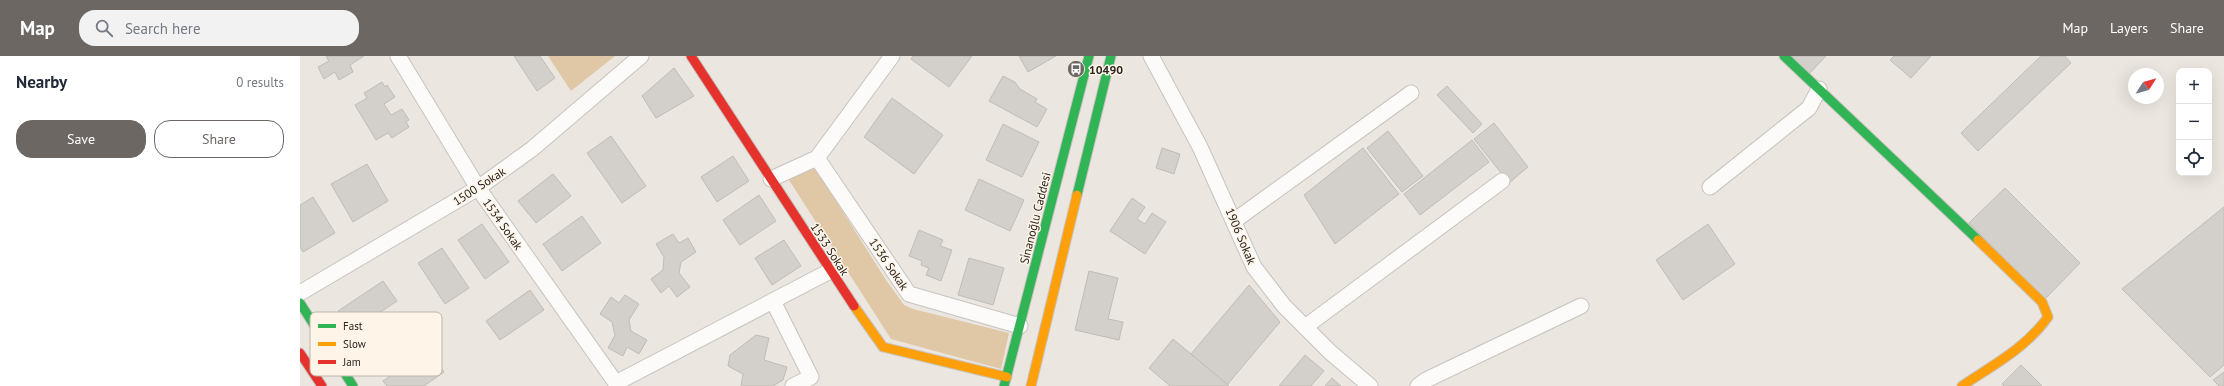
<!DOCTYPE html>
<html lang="en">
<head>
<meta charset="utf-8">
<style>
	:root { --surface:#fff; --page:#f2f2f3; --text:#1f2937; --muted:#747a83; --line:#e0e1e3; --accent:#6c6763 }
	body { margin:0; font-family:"PT Sans",sans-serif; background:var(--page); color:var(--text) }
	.controls { position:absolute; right:12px; top:12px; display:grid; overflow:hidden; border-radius:8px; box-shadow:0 4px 16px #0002 }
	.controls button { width:36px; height:36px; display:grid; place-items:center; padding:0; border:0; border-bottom:1px solid var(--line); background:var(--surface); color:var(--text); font:20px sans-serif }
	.compass { position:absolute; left:1828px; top:12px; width:36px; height:36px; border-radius:50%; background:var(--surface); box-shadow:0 4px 16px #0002; rotate:54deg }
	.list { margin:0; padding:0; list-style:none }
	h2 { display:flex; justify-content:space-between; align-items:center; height:52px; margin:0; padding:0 16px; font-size:17px }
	h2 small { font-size:13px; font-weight:400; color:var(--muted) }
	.actions { display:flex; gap:8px; padding:12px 16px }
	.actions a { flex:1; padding:9px 0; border:1px solid var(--accent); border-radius:16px; text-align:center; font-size:14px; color:var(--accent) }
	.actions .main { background:var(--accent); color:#fff }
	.icon { flex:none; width:22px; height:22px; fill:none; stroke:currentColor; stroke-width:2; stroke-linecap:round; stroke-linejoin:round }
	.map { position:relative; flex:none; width:1924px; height:330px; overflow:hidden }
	header { display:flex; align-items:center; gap:24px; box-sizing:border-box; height:56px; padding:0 20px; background:var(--accent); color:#fff }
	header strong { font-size:19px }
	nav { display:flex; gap:22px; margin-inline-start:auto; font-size:14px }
	.search { width:280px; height:36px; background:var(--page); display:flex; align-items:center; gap:10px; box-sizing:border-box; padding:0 14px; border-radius:16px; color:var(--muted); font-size:15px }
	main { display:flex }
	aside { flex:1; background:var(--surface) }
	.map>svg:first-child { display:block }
</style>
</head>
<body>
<header>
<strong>Map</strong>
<div class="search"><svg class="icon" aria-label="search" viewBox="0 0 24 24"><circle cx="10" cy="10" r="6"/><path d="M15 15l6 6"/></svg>Search here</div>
<nav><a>Map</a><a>Layers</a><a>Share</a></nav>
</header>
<main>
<aside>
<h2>Nearby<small>0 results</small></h2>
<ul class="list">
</ul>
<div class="actions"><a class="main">Save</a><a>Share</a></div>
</aside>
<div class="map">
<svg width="1924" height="330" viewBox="0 0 1924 330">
	<rect width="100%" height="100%" fill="#ece6e0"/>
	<g fill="#e0c7a6">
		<polygon points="248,0 315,0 271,35"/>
		<polygon points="514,110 586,224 604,249 613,253 709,277 701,313 591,283 489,124"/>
	</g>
	<g fill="#d3cfca" stroke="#c0bcb7">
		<polygon points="26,0 64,0 50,9 53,16 39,24 35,16 24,23 18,11 29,5"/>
		<polygon points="214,0 240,0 255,22 237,35"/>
		<polygon points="613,0 672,0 649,31 611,3"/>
		<polygon points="719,0 756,0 728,16"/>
		<polygon points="1489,0 1526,0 1508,19"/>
		<polygon points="1594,0 1631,0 1611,22 1590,4"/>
		<polygon points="1741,0 1765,0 1771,7 1678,95 1661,77"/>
		<polygon points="374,12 394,40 356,62 342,40"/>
		<polygon points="703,20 715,26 720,33 737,43 735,46 747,53 737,71 689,45"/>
		<polygon points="82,26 85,31 87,29 95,41 84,48 91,59 102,53 109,64 106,66 109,71 92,82 88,77 76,84 55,49 67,42 64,37"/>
		<polygon points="1147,30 1182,68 1173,77 1137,39"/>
		<polygon points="592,42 643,79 614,118 564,81"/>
		<polygon points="1194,67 1228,111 1209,127 1174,83"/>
		<polygon points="703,68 739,86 722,121 686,104"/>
		<polygon points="1088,75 1123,120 1102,136 1067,92"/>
		<polygon points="311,80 346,130 322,147 287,97"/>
		<polygon points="1172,84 1189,106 1120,159 1104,138"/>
		<polygon points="862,92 880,98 874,118 856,112"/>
		<polygon points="1063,92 1099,138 1035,188 1004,139"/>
		<polygon points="433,100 449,125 417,146 401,121"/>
		<polygon points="67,108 88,145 53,166 31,128"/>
		<polygon points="253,118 271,140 236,167 218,145"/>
		<polygon points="679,123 724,144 710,175 665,154"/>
		<polygon points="1705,132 1780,207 1745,243 1669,167"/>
		<polygon points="459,139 476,165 440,189 423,164"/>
		<polygon points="13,141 35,177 3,196 0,191 0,149"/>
		<polygon points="832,142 845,151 837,163 845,168 852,157 866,166 845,198 810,175"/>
		<polygon points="1924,151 1924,309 1910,321 1822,233"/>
		<polygon points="282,160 301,187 262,215 243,188"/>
		<polygon points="182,168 209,206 185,223 158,184"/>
		<polygon points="1408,168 1435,208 1383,244 1356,204"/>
		<polygon points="619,174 643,184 640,190 652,194 641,225 626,219 629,212 621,209 622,205 609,200"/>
		<polygon points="373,178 379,187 388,182 396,196 381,206 379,217 390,231 377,241 369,230 361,237 351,223 363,214 364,201 356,188"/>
		<polygon points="484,184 501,210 472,229 455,202"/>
		<polygon points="142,192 169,232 145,248 118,207"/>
		<polygon points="669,202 704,212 693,249 658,239"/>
		<polygon points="789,215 818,222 808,263 823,266 819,284 775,274"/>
		<polygon points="83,225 97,245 52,275 38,255"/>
		<polygon points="949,229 980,266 927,329 891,298"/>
		<polygon points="230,234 244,254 200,284 186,265"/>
		<polygon points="325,239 339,248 329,264 331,275 347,284 339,298 327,291 323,300 308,292 315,279 312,266 300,258 311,241 319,247"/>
		<polygon points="456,279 469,282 464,304 487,311 483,324 473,330 441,330 443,318 428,310 430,299"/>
		<polygon points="873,283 891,298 929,330 870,330 849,312"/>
		<polygon points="129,294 144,316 124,330 87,330 83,325"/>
		<polygon points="1005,299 1024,315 1011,330 979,330"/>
		<polygon points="1721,309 1742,330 1704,330 1702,328"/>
		<polygon points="1924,316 1924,330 1919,330 1913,324"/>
		<polygon points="1032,322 1041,330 1025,330"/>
	</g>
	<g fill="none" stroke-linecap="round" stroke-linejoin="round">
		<defs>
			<g id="street">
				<polyline points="98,0 178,132 318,330"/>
				<polyline points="851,0 900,91 954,211 984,250 1030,296 1070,330"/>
				<polyline points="517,102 609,238 720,270"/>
				<polyline points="471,123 517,102 592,0"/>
				<polyline points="1410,131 1509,52 1519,33"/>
				<polyline points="934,165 1111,37"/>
				<polyline points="0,237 178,132 232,93 341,0"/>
				<polyline points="473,245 511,321 493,330"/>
				<polyline points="1005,271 1202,125"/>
				<polyline points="316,327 530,215"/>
				<polyline points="1118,330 1126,324 1281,250"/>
			</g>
			<g id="fast">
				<polyline points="1484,0 1678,184"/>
				<polyline points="777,139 811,0"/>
				<polyline points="0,247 53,330"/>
				<polyline points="704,330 789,0"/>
			</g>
			<g id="slow">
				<polyline points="554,250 583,291 707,321"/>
				<polyline points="731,330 777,139"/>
				<path d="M1662,330C1693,309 1726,292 1748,261L1742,246L1678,184"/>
			</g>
			<g id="jam">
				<polyline points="391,0 554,250"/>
				<polyline points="0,297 22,330"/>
			</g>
		</defs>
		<use href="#street" stroke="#c7c3be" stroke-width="17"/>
		<use href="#fast" stroke="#c7c3be" stroke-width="11"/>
		<use href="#slow" stroke="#c7c3be" stroke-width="11"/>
		<use href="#jam" stroke="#c7c3be" stroke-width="11"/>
		<use href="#street" stroke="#fcfbfa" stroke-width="15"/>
		<use href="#fast" stroke="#30b455" stroke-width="9"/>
		<use href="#slow" stroke="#ff9f0a" stroke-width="9"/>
		<use href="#jam" stroke="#e5322d" stroke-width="9"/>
	</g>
	<defs>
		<symbol id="bus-disc" viewBox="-11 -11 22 22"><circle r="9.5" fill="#6c6763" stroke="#fef4e8"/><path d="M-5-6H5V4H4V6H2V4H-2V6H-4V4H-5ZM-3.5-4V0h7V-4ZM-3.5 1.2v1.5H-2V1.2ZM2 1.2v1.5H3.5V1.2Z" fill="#fff"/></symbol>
	</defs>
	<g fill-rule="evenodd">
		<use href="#bus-disc" x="766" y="3" width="20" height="20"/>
	</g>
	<g text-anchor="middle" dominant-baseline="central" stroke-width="3" stroke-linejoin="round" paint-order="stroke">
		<g font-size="12" font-weight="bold" fill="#27231f" stroke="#fef4e8" text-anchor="start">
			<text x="789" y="13">10490</text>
		</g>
		<g font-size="12" fill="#27231f" stroke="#fef4e8">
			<text transform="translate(179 130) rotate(-33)">1500 Sokak</text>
			<text transform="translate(735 162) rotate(-76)">Si̇nanoğlu Caddesi</text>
			<text transform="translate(203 168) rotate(55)">1534 Sokak</text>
			<text transform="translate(941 180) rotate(67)">1906 Sokak</text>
			<text transform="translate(530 193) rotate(57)">1533 Sokak</text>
			<text transform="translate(589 208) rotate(56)">1536 Sokak</text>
		</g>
	</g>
	<rect x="10" y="256" width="132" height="64" rx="6" fill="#fef4e8" stroke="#beb5ac" stroke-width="1"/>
	<rect x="18" y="268" width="18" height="4" fill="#30b455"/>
	<rect x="18" y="286" width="18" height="4" fill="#ff9f0a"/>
	<rect x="18" y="304" width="18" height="4" fill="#e5322d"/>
	<g font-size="11" fill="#27231f">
		<text x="43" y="274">Fast</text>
		<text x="43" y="292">Slow</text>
		<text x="43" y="310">Jam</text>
	</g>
</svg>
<div class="controls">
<button>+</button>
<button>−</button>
<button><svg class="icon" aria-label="locate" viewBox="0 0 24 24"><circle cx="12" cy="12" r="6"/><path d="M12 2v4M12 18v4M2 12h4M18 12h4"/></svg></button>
</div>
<svg class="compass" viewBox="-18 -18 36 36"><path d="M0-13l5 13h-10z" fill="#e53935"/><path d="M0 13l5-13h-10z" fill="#747a83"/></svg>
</div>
</main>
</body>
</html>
